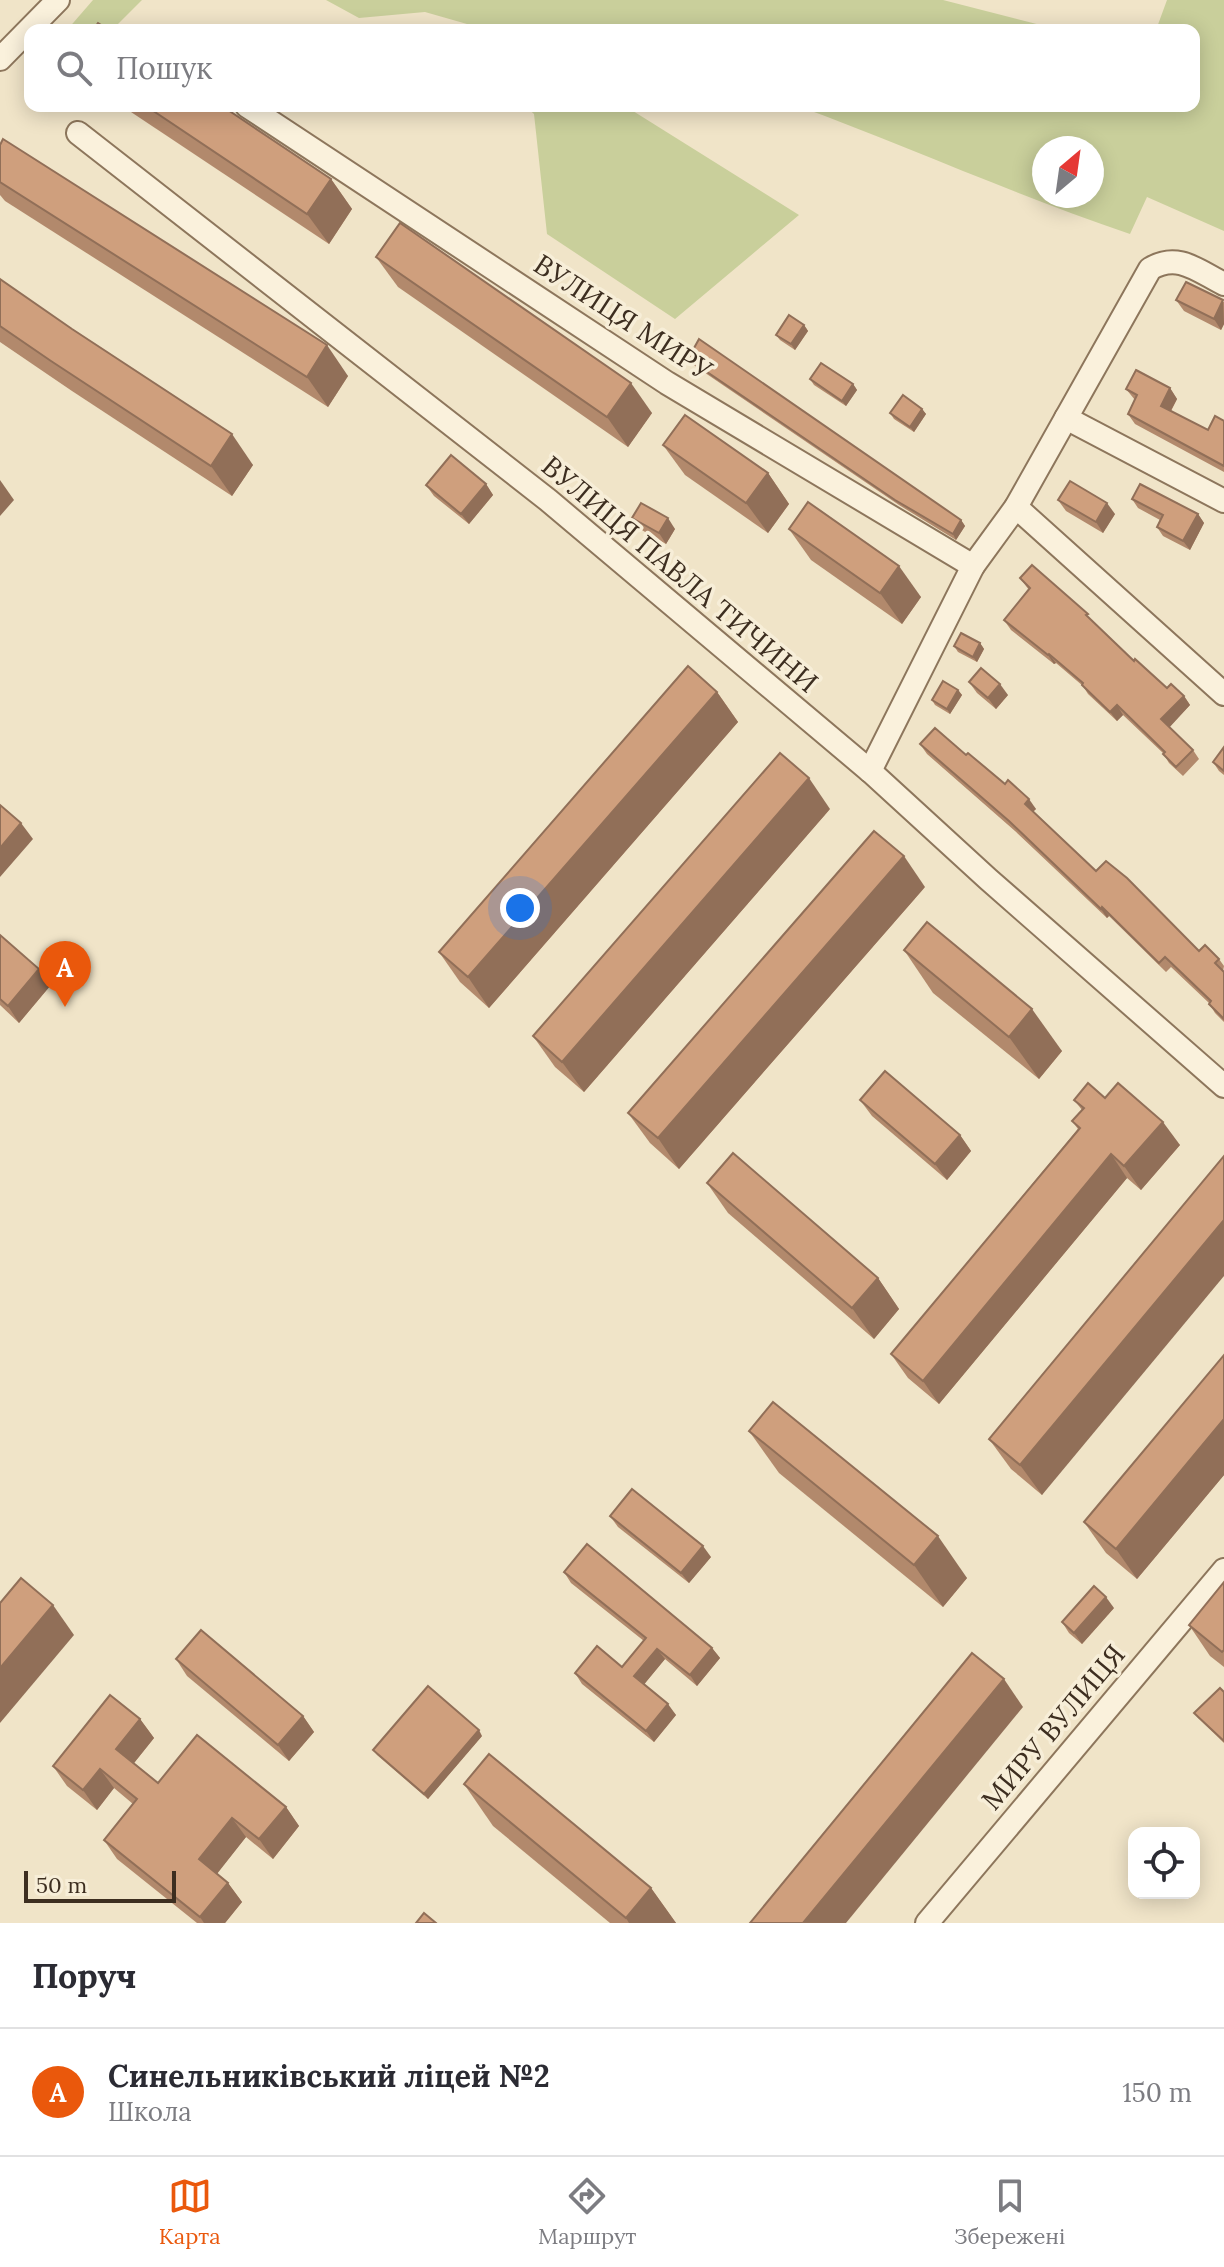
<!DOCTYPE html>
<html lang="uk">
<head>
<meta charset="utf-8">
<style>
	:root { --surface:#fff; --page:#f7f7f7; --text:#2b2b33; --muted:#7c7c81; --line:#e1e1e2; --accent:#ea580c }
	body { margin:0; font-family:Lora,serif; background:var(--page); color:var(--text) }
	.controls { position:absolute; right:24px; bottom:24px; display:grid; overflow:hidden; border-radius:16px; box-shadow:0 4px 20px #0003 }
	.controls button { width:72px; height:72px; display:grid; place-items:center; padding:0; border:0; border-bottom:2px solid var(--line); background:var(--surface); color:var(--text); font:40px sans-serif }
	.compass { position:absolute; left:1032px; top:136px; width:72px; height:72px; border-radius:50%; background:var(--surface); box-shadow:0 4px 20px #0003; rotate:29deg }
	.scale { position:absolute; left:24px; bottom:20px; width:152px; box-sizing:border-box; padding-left:8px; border:4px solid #3d2e20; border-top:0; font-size:22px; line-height:28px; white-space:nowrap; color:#3d2e20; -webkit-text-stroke:6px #f7eed8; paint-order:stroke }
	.you { position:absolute; left:520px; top:908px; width:28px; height:28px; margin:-20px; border:6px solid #fff; border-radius:50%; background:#1a73e8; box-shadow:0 0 0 12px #1a73e833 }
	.badge { display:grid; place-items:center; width:52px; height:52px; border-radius:50%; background:var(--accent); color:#fff; font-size:26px; font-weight:700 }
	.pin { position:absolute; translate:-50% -66px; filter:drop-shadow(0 2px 4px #0008) }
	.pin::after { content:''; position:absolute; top:42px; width:28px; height:24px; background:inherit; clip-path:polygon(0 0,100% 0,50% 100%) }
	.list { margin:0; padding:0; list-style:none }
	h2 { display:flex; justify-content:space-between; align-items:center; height:104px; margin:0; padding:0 32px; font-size:34px }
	h2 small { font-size:26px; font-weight:400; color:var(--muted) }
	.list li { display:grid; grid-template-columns:52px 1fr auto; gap:24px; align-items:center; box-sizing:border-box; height:128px; padding:0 32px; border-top:2px solid var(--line) }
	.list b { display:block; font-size:30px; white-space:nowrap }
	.list p { margin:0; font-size:26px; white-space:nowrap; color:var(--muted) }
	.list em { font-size:26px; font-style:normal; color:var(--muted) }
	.icon { flex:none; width:44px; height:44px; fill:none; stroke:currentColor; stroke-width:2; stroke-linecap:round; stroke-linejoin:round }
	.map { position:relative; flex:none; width:1224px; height:1923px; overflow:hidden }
	.search { position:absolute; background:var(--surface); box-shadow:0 4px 20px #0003; left:24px; right:24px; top:24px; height:88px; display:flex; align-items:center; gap:20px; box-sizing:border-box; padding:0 28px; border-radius:16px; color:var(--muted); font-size:30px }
	.sheet { height:232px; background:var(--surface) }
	nav { display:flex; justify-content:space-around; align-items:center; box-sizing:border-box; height:112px; border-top:2px solid var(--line); background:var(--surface); font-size:22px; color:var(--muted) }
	nav a { display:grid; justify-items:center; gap:4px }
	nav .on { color:var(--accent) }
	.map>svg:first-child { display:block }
</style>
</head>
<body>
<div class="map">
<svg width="1224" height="1923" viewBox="0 0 1224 1923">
	<rect width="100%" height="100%" fill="#f0e4c8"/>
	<g fill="#c9cf9b" fill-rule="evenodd">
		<polygon points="93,0 142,0 112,30 67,30"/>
		<polygon points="326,0 943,0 1060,30 488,30 425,12 359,18"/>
		<path d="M1167,0H1224V231L1147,197L1130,234C1018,196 909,147 798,106H1194V30H1156ZM1044,148H1092V196H1044Z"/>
		<polygon points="525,106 625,106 799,215 675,319 547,234 534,114"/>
	</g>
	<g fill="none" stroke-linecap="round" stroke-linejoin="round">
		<defs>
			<g id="street">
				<polyline points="0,59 58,0"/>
				<polyline points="247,106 667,383 973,566"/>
				<polyline points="78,133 548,500 870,771 988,879 1224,1086"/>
				<polyline points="1066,418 1224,501"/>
				<polyline points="1016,507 1224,694"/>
				<path d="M870,771L973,566L1016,507L1150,269C1178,252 1198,271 1224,284"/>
				<polyline points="927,1923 1224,1570"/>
			</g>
		</defs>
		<use href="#street" stroke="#8d765c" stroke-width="26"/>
		<use href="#street" stroke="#faf1dc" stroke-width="22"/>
	</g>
	<g fill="#b2896c">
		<polygon points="122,106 222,106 331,179 352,209 329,244"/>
		<polygon points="0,145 348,376 328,407 5,201 0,195"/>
		<polygon points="376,257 652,413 628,447 398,287"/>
		<polygon points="0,279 253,465 232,496 72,391 0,342"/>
		<polygon points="1176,300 1224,302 1224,324 1221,330 1184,311"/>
		<polygon points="804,325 808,331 795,350 780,340 776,335"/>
		<polygon points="688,359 961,520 965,526 956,540 899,505 692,364"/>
		<polygon points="810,379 853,384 857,390 846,406 814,385"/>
		<polygon points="1170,388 1177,399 1171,411 1208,430 1224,421 1224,472 1135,424 1128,414 1135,400 1126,389"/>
		<polygon points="922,409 926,414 914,432 894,419 890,413"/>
		<polygon points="663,445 768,473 789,504 768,533 685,475"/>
		<polygon points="486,484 493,495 469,524 434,496 426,485"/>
		<polygon points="1132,499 1198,514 1204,523 1190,550 1163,536 1157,527 1160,520 1138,508"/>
		<polygon points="1058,500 1115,514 1103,533 1066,511"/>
		<polygon points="632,518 675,529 666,544 640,529"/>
		<polygon points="789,529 921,597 902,624 811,560"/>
		<polygon points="1020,578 1094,623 1134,661 1167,688 1184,696 1190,705 1169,727 1193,750 1199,759 1183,776 1169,763 1163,753 1123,715 1117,721 1088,694 1083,686 1056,663 1054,664 1011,630 1004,620 1029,590"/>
		<polygon points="980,643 984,649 977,662 958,652 954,646"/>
		<polygon points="969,682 1008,695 996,709 977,693"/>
		<polygon points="958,690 962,695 950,714 935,705 932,700"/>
		<polygon points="717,692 738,722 489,1008 460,982 439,952"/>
		<polygon points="920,744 966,755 1036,809 1033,811 1096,871 1199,951 1219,959 1224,966 1223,971 1224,972 1224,1022 1215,1013 1209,1003 1171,967 1166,972 1109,916 1107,918 1015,831 927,754"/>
		<polygon points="1224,747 1224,775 1219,771 1213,762"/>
		<polygon points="830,809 584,1092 555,1067 533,1036"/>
		<polygon points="925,887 679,1169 650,1143 628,1113"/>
		<polygon points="0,935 39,969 50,986 19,1023 0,1005"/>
		<polygon points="904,950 1062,1051 1039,1079 933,993"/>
		<polygon points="1105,1098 1180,1145 1141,1190 1127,1178 939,1404 908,1378 891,1354 1078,1129 1072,1121 1082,1110 1074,1100"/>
		<polygon points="860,1100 960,1135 971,1151 947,1180 872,1116"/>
		<polygon points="1224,1156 1042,1495 1011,1469 989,1439"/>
		<polygon points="707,1183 878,1278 899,1309 874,1339 728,1213"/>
		<polygon points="1224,1355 1224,1475 1137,1579 1106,1553 1084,1522"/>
		<polygon points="749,1431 967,1578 943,1607 779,1473"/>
		<polygon points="610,1516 711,1557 689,1583 618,1527"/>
		<polygon points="564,1572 712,1648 720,1658 697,1686 665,1659 644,1684 676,1715 654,1742 582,1684 575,1673 622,1667 644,1641 571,1583"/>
		<polygon points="1224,1582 1224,1667 1210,1656 1189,1625"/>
		<polygon points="1114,1608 1082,1644 1069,1633 1062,1622"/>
		<polygon points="176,1659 303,1716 314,1732 289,1761 187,1676"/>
		<polygon points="1224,1692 1224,1743 1198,1718 1194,1713"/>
		<polygon points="140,1719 154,1738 134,1763 158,1783 286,1807 299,1826 273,1859 246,1837 217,1873 228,1883 242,1902 225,1923 197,1923 117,1859 104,1840 133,1804 114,1788 97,1810 67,1786 53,1766"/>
		<polygon points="482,1736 428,1799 377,1755 373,1750"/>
		<polygon points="464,1784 651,1888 676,1923 610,1923 493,1826"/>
	</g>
	<g fill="#916f58">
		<polygon points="331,179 352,209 329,244 307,214"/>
		<polygon points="1223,300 1224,324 1221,330 1214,319"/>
		<polygon points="804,325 808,331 795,350 791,344"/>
		<polygon points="327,345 348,376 328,407 307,377"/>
		<polygon points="631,383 652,413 628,447 607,417"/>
		<polygon points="853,384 857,390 846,406 842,401"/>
		<polygon points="1170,388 1177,399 1168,416 1161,406"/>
		<polygon points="922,409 926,414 914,432 910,427"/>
		<polygon points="232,434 253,465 232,496 211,466"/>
		<polygon points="768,473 789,504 768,533 746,503"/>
		<polygon points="0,480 14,500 0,516"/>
		<polygon points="486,484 493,495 469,524 461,514"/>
		<polygon points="1107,503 1115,514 1103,533 1096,522"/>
		<polygon points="1198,514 1204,523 1190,550 1183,541"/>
		<polygon points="668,518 675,529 666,544 659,533"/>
		<polygon points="961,520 965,526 956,540 953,534"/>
		<polygon points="899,566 921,597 902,624 880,593"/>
		<polygon points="980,643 984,649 977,662 973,657"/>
		<polygon points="1049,654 1056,663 1054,664 1048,655"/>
		<polygon points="1000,684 1008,695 996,709 988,698"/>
		<polygon points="958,690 962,695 950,714 947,709"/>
		<polygon points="717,692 738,722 489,1008 468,977"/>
		<polygon points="1184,696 1190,705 1168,729 1161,719"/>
		<polygon points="1117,705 1123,715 1117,721 1110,712"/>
		<polygon points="809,778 830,809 584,1092 562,1062"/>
		<polygon points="1029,799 1036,809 1032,813 1025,804"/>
		<polygon points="21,823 33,839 0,877 0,848"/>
		<polygon points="904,856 925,887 679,1169 658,1138"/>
		<polygon points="1102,907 1109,916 1107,918 1101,909"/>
		<polygon points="39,969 50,986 19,1023 8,1006"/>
		<polygon points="1032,1009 1062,1051 1039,1079 1009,1037"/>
		<polygon points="1163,1122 1180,1145 1141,1190 1124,1166"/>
		<polygon points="960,1135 971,1151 947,1180 935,1164"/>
		<polygon points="1111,1154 1127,1178 939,1404 923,1381"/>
		<polygon points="1224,1220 1224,1276 1042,1495 1020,1465"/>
		<polygon points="878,1278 899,1309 874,1339 852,1308"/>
		<polygon points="1224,1419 1224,1475 1137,1579 1116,1549"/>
		<polygon points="938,1536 967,1578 943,1607 914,1565"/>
		<polygon points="703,1546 711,1557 689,1583 681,1573"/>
		<polygon points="1106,1597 1114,1608 1082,1644 1074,1633"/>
		<polygon points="53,1605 74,1635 0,1723 0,1668"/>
		<polygon points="712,1648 720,1658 697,1686 690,1675"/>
		<polygon points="657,1649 665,1659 642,1687 634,1676"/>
		<polygon points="1004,1679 1023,1707 846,1923 803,1923"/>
		<polygon points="668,1704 676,1715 654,1742 646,1731"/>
		<polygon points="303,1716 314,1732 289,1761 278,1745"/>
		<polygon points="140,1719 154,1738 130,1768 116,1749"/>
		<polygon points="479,1730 482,1736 428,1799 424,1794"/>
		<polygon points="100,1769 114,1788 97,1810 83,1790"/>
		<polygon points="286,1807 299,1826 273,1859 259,1839"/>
		<polygon points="232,1818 246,1837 213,1879 199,1859"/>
		<polygon points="228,1883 242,1902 225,1923 204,1923 200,1917"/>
		<polygon points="651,1888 676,1923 629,1923 626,1918"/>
	</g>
	<g fill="#cf9f7d" stroke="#916f58" stroke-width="2">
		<polygon points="98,23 109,30 93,30"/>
		<polygon points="146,106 222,106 331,179 307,214"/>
		<polygon points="3,139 327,345 307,377 0,182 0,145"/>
		<polygon points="400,223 631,383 607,417 376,257"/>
		<polygon points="0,279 72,329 232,434 211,466 51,361 0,326"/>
		<polygon points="1186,282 1223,300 1214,319 1176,300"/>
		<polygon points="789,315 804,325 791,344 776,335"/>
		<polygon points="699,339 961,520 953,534 895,500 688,359"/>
		<polygon points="821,363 853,384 842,401 810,379"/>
		<polygon points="1136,370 1170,388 1161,406 1208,430 1215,416 1224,421 1224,466 1128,414 1137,395 1126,389"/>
		<polygon points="903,395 922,409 910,427 890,413"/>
		<polygon points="685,415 768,473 746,503 663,445"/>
		<polygon points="451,455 486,484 461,514 426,485"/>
		<polygon points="1070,481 1107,503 1096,522 1058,500"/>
		<polygon points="1140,484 1198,514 1183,541 1157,527 1163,515 1132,499"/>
		<polygon points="808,502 899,566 880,593 789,529"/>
		<polygon points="641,503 668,518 659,533 632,518"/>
		<polygon points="1032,565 1088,614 1086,615 1134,661 1135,659 1167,688 1171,684 1184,696 1161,719 1193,750 1176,767 1163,754 1165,752 1117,705 1110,712 1082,685 1083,683 1049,654 1048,655 1004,620 1030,588 1020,578"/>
		<polygon points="961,633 980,643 973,657 954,646"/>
		<polygon points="688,666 717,692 468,977 439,952"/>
		<polygon points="981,668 1000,684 988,698 969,682"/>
		<polygon points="943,681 958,690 947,709 932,700"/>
		<polygon points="935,728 966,755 968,753 1005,784 1008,780 1029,799 1025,804 1096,871 1106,861 1127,878 1199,951 1205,945 1219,959 1215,963 1224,972 1224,1019 1209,1004 1211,1001 1165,957 1159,963 1102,907 1101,909 1009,821 920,744"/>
		<polygon points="1224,747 1224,771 1213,762"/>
		<polygon points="780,753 809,778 562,1062 533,1036"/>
		<polygon points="0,805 21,823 0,848"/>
		<polygon points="874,831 904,856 658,1138 628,1113"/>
		<polygon points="927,922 1032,1009 1009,1037 904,950"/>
		<polygon points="0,935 39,969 8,1006 0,999"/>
		<polygon points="885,1071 960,1135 935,1164 860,1100"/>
		<polygon points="1088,1083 1105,1098 1118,1083 1163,1122 1124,1166 1111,1154 923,1381 891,1354 1080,1128 1072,1121 1084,1108 1074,1100"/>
		<polygon points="733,1153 878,1278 852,1308 707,1183"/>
		<polygon points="1224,1156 1224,1220 1020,1465 989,1439"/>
		<polygon points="1224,1355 1224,1419 1116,1549 1084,1522"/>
		<polygon points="773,1402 938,1536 914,1565 749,1431"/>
		<polygon points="632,1489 703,1546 681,1573 610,1516"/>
		<polygon points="587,1544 712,1648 690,1675 657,1649 634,1676 668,1704 646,1731 575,1673 597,1646 622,1667 646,1638 564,1572"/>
		<polygon points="21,1578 53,1605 0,1668 0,1603"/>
		<polygon points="1224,1582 1224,1650 1222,1652 1189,1625"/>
		<polygon points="1094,1586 1106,1597 1074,1633 1062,1622"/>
		<polygon points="201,1630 303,1716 278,1745 176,1659"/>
		<polygon points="972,1653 1004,1679 803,1923 750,1923"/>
		<polygon points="428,1686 479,1730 424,1794 373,1750"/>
		<polygon points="1220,1688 1224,1692 1224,1741 1194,1713"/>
		<polygon points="110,1695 140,1719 116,1749 158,1783 197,1735 286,1807 259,1839 232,1818 199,1859 228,1883 200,1917 104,1840 137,1799 100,1769 83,1790 53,1766"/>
		<polygon points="489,1754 651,1888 626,1918 464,1784"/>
		<polygon points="424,1913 436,1923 416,1923"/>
	</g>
	<g text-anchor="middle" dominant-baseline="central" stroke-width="7" stroke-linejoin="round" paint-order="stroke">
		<g font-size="28" fill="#3d2e20" stroke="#f7eed8">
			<text transform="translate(623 317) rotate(33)">ВУЛИЦЯ МИРУ</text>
			<text transform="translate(680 574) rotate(40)">ВУЛИЦЯ ПАВЛА ТИЧИНИ</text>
			<text transform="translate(1053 1727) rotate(-50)">МИРУ ВУЛИЦЯ</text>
		</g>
	</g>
</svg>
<div class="controls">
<button><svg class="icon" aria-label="locate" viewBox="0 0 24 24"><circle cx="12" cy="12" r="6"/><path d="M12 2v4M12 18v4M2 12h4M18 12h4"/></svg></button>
</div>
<svg class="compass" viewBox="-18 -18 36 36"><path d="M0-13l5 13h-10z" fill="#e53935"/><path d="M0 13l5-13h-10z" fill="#7c7c81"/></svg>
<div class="scale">50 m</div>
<div class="you"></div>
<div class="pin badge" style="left:65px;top:1007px">A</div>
<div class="search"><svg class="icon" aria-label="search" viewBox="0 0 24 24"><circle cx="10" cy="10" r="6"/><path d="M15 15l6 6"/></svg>Пошук</div>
</div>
<section class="sheet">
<h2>Поруч<small></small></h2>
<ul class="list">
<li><span class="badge">A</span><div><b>Синельниківський ліцей №2</b><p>Школа</p></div><em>150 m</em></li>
</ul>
</section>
<nav>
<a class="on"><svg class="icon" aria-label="map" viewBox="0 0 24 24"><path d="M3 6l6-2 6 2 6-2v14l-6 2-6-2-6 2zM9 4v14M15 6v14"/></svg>Карта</a>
<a><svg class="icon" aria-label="directions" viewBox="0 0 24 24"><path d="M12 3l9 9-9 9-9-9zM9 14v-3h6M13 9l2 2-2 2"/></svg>Маршрут</a>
<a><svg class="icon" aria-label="saved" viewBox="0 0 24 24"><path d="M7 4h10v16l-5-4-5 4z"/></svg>Збережені</a>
</nav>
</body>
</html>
